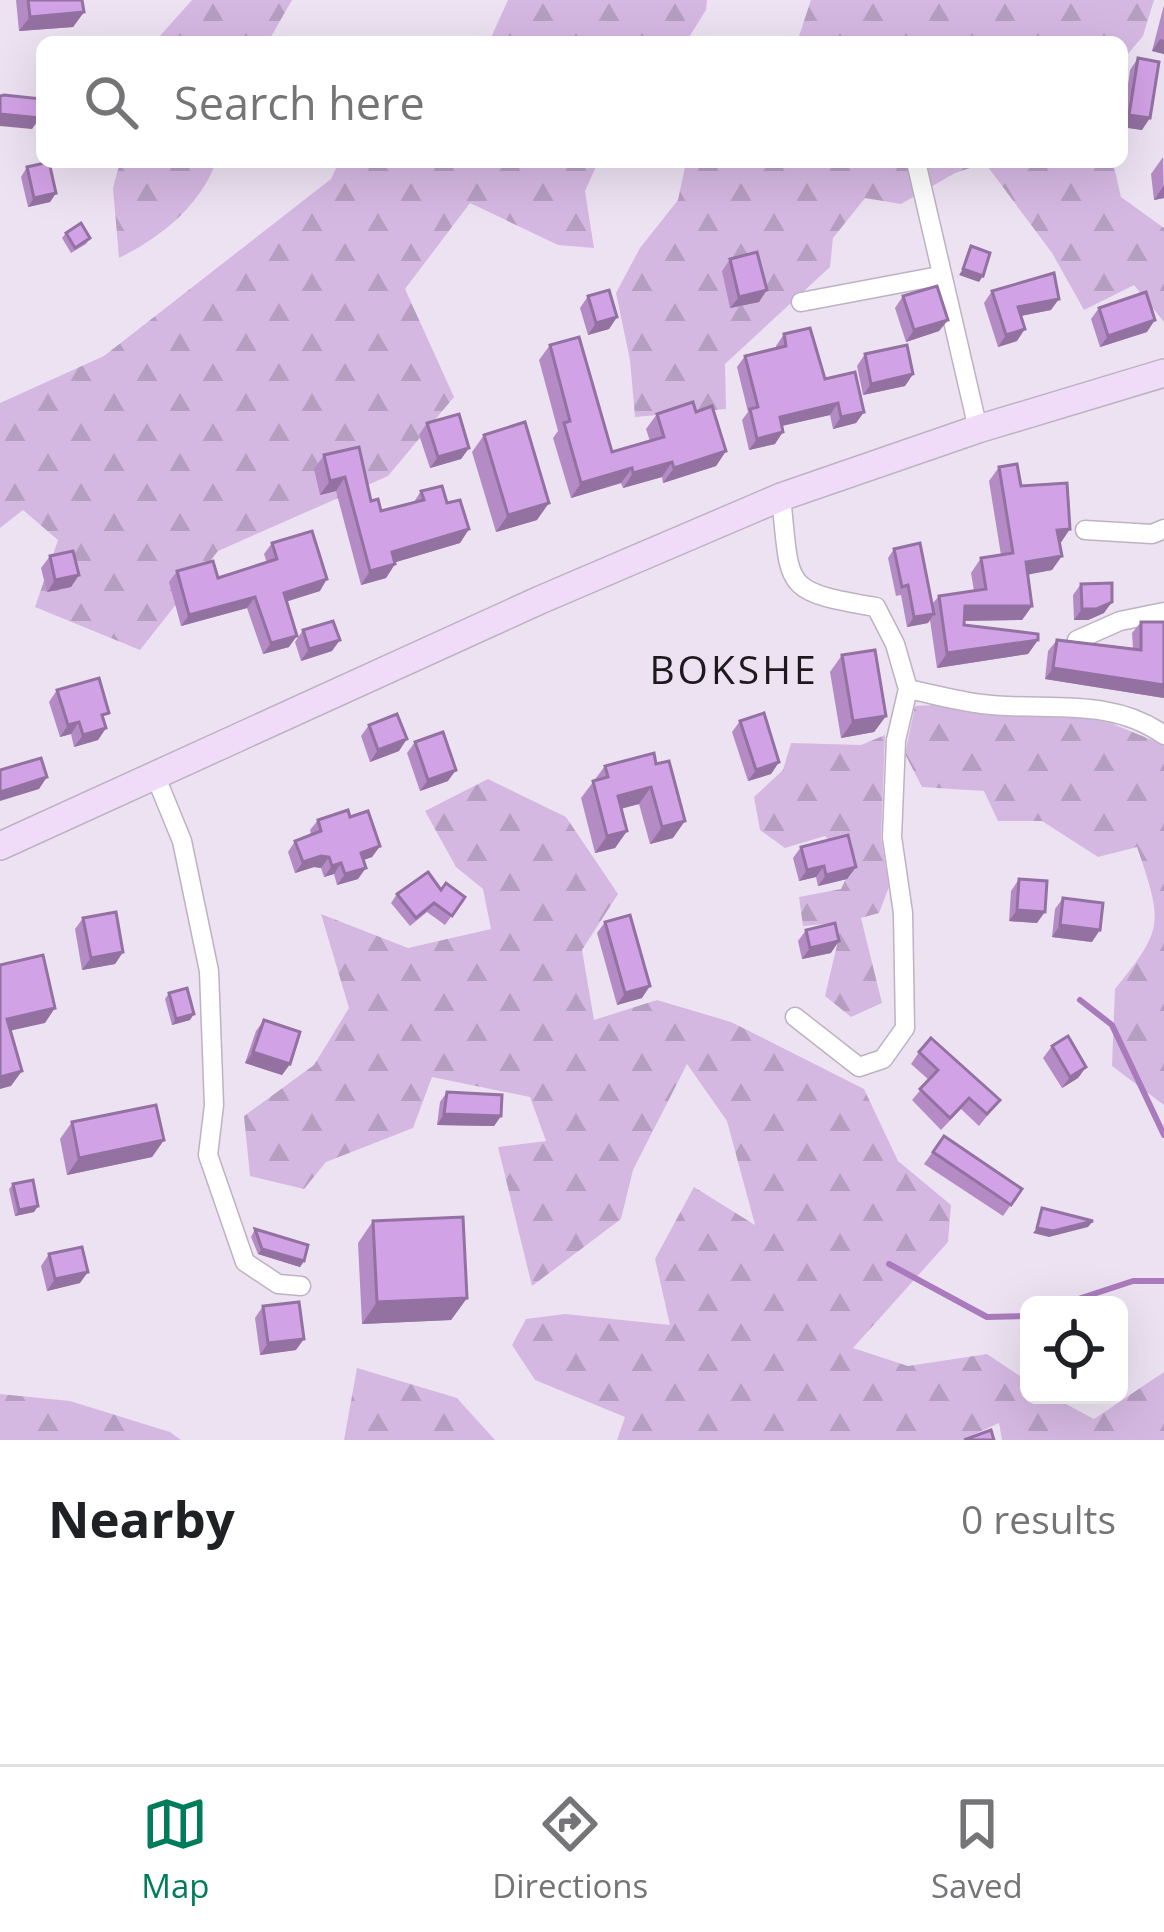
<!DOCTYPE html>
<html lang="en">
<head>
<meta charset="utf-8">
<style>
	:root { --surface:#fff; --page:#f6f6f6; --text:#202124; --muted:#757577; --line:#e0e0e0; --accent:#007c5a }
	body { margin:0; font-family:"Open Sans",sans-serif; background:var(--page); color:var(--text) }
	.controls { position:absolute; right:36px; bottom:36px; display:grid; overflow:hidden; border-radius:18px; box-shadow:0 12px 48px #0002 }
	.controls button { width:108px; height:108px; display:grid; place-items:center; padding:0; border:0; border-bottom:3px solid var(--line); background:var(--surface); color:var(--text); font:60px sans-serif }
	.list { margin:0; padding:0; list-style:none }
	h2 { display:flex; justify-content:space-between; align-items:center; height:156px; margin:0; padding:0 48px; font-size:51px }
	h2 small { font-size:39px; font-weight:400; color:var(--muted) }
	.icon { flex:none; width:66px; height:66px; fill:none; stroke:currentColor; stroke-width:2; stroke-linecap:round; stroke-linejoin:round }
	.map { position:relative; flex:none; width:1164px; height:1440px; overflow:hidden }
	.search { position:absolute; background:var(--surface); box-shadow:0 12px 48px #0002; left:36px; right:36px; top:36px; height:132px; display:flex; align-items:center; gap:30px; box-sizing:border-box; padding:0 42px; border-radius:18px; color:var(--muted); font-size:45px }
	.sheet { height:324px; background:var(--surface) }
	nav { display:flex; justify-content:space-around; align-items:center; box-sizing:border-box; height:168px; border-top:3px solid var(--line); background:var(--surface); font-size:33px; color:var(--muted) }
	nav a { display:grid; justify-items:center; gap:6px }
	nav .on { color:var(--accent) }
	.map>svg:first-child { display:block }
</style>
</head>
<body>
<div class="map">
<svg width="1164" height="1440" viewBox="0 0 1164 1440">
	<defs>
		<pattern id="forest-firs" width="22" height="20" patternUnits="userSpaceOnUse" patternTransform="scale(3)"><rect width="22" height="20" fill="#d5b8e2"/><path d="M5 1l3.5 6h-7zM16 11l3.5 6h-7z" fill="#b69ec1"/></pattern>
	</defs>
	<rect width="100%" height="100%" fill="#ede2f2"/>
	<g fill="url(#forest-firs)">
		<polygon points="192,0 292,0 268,42 91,42 91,39 159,37"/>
		<polygon points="508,0 707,0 706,10 686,42 489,42"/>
		<polygon points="811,0 1154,0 1143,36 1122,61 1122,42 797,42"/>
		<path d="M120,162H216C200,206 160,238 119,258L113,188Z"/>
		<polygon points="339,162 598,162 585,191 594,248 558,245 470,203 405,289 454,397 388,476 218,551 140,650 35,607 58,540 23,510 0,528 0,403 104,356 331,179"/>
		<polygon points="686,162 1113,162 1121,197 1164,228 1164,322 1134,285 1084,310 1052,253 985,163 955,173 901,204 865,198 833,238 830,267 725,364 726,409 635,417 630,360 616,293 640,248 678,200"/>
		<path d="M952,704L1008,716L1065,712L1113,724L1164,745V1105L1112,1066L1115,989C1164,929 1163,923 1137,847L1098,857L1042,821H998L984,791L922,787L905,754L915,706Z"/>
		<polygon points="885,735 881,837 889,887 879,913 861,918 882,1003 851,1017 825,996 837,945 827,924 803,926 799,897 841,889 853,864 825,836 785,848 760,830 754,797 783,770 791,743 861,745"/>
		<polygon points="488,779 566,817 618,894 582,950 594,1020 657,1000 731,1022 864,1089 898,1161 951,1205 948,1242 853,1348 908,1366 987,1354 1029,1382 1029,1395 1049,1395 1094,1419 1164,1372 1164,1440 1002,1440 999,1423 962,1440 617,1440 625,1417 535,1380 512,1345 526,1319 565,1314 670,1325 655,1259 694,1187 755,1225 727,1121 687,1064 633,1170 621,1219 532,1286 498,1147 546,1141 530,1097 432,1077 413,1128 326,1162 304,1189 250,1176 244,1116 314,1065 349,1008 321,914 408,948 491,929 483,889 456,867 425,811"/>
		<polygon points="357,1368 457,1398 495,1440 344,1440"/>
		<polygon points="0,1394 70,1401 170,1432 181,1440 0,1440"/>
	</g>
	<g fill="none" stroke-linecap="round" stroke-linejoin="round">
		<g stroke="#a97bbc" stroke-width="6">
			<polyline points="1080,1000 1112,1025 1164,1135"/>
			<polyline points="889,1264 987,1317 1029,1316"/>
			<polyline points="1060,1305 1133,1281 1164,1281"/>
		</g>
		<defs>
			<g id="street">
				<polyline points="917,166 978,429"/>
				<polyline points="801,302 939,276"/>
				<path d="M781,497C791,588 780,591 876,607L895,644L908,689L896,740L892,837L903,913L905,1028L883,1059L859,1067L795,1017"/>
				<polyline points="1085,530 1152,534 1164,529"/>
				<polyline points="1077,640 1120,621 1164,612"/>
				<path d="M908,689C932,694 957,701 982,704C1044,712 1109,696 1164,735"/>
				<polyline points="155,775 182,841 209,971 214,1105 208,1155 245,1262 278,1284 301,1286"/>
			</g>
			<polyline id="secondary" points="0,846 540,600 781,497 978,429 1164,373"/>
		</defs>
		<use href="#street" stroke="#beb2c2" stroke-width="21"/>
		<use href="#secondary" stroke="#beb2c2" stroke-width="30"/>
		<use href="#street" stroke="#fff" stroke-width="18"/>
		<use href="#secondary" stroke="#f0dbf8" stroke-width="27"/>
	</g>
	<g fill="#b58bc6">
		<polygon points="16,0 82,0 84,12 73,27 19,31"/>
		<polygon points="1164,5 1164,54 1152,51"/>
		<polygon points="1138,58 1142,130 1122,127 1130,70"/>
		<polygon points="1163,157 1164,198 1154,200 1151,174"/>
		<polygon points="27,167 56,193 50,202 28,207 21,177"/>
		<polygon points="66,233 90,238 86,244 71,253 62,238"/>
		<polygon points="730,259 759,302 730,308 722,271"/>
		<polygon points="992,291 1051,310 1021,316 1017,341 998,347 984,303"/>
		<polygon points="588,296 617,317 609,329 588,335 580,308"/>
		<polygon points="903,296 948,320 939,331 906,342 895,308"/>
		<polygon points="1099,308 1147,332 1100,347 1091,319"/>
		<polygon points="784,334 825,379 864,412 856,423 833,429 830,415 782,426 775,444 749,450 742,420 748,412 737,367 745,356 776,348 776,346"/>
		<polygon points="550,345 612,452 650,441 646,429 657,414 696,412 726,451 716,466 663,483 662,477 623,488 621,483 571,498 553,438 558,431 539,360"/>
		<polygon points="865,354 913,374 905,386 863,395 857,366"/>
		<polygon points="427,423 469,448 461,459 430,468 419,435"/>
		<polygon points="484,435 537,520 496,532 472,452"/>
		<polygon points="324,455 381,511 414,502 421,491 447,503 469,529 460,543 395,562 395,564 386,578 361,585 336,491 320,495 314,469"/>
		<polygon points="999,467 1021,486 1060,544 1052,570 1028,574 1032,606 1022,620 964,621 964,625 1038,640 1028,654 937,668 930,620 928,623 907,627 901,595 896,596 888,558 894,549 932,604 939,596 974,591 971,573 981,558 1001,555 989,481"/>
		<polygon points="272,543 320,591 286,601 289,647 263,654 247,608 181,626 169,582 177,571 218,578 267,563 264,554"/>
		<polygon points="50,556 79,575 71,587 47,592 41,568"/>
		<polygon points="1081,584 1104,613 1088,620 1074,620 1073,595"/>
		<polygon points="1141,622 1164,698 1045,679 1048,651 1057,640 1133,649 1132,633"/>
		<polygon points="303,630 332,651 301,661 295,642"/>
		<polygon points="842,655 886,716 874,732 841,738 830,672"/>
		<polygon points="57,690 104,721 106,728 98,740 74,747 71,734 60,737 49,702"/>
		<polygon points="740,721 779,762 771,774 748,781 732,732"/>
		<polygon points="369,725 399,751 370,762 361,736"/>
		<polygon points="415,742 448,781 420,791 407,753"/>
		<polygon points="654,753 673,838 650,844 639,804 621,808 627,831 615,848 595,853 581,798 605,766"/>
		<polygon points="350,817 380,846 372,857 364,860 358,879 337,885 334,874 324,877 321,868 314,867 295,873 288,852 295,841 311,835 310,830 318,820"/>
		<polygon points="801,847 856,867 847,879 818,886 816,877 799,881 793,858"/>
		<polygon points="1019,879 1037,923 1009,921 1011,891"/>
		<polygon points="441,890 465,897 445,925 427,912 410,926 391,903 397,894"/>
		<polygon points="1063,898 1092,942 1052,937 1055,909"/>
		<polygon points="83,918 123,952 115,964 82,970 75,929"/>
		<polygon points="605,922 642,998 617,1005 597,933"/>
		<polygon points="806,930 831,953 802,959 798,941"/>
		<polygon points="169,993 190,1020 172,1025 165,999"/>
		<polygon points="264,1020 290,1064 282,1075 245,1063 256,1031"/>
		<polygon points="1052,1046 1086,1067 1078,1078 1062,1088 1043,1058"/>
		<polygon points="919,1052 1000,1100 979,1126 961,1109 941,1130 912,1100 929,1080 911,1064"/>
		<polygon points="447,1092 501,1116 494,1126 437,1125 440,1102"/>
		<polygon points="72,1122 164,1140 152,1157 67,1175 60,1139"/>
		<polygon points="944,1136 1022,1189 1003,1216 924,1164"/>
		<polygon points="13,1184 38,1206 34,1212 15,1216 9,1189"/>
		<polygon points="373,1221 467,1298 451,1320 362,1324 358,1243"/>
		<polygon points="255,1229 304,1261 300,1267 258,1254 251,1237"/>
		<polygon points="49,1254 80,1283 47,1291 41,1266"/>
		<polygon points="263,1306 296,1350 260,1355 255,1318"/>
	</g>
	<g fill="#9371a1">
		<polygon points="84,12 73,27 19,31 30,17"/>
		<polygon points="1160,39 1164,40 1164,54 1152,51"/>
		<polygon points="0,114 40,118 32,129 0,126"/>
		<polygon points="1129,115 1150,118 1142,130 1122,127"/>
		<polygon points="1164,185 1164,198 1154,200"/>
		<polygon points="56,193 50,202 28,207 34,198"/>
		<polygon points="963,269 983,276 979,282 959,275"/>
		<polygon points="767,290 759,302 730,308 739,297"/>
		<polygon points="1059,299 1051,310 1010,318 1018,307"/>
		<polygon points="617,317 609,329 588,335 596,323"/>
		<polygon points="948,320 939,331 906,342 914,330"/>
		<polygon points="1155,320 1147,332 1100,347 1108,336"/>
		<polygon points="1025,329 1017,341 998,347 1006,335"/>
		<polygon points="913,374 905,386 863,395 871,384"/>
		<polygon points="838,403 830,415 772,428 780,417"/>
		<polygon points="864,412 856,423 833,429 841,417"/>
		<polygon points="783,432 775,444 749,450 757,439"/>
		<polygon points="469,448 461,459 430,468 438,457"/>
		<polygon points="726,451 716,466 663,483 674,468"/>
		<polygon points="672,462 662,477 623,488 633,473"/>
		<polygon points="632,468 621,483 571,498 581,483"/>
		<polygon points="345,477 336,491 320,495 330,481"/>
		<polygon points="549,503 537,520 496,532 508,515"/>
		<polygon points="469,529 460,543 383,566 392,552"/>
		<polygon points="1070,529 1060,544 1057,530"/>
		<polygon points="1062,556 1052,570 1016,577 1026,562"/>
		<polygon points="395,564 386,578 361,585 370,571"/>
		<polygon points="79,575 71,587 47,592 55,580"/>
		<polygon points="327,579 320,591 276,605 284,593"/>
		<polygon points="255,597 247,608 181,626 189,615"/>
		<polygon points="1112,602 1104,613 1088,620 1074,620 1082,609"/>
		<polygon points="965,606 1032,606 1022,620 955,621"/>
		<polygon points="934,614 928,623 907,627 914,617"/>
		<polygon points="297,636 289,647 263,654 271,643"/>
		<polygon points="340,640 332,651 301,661 309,649"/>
		<polygon points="1038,640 1028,654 937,668 947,653"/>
		<polygon points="1053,668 1164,685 1164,698 1045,679"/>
		<polygon points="886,716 874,732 841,738 853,721"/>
		<polygon points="79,722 71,734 60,737 68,725"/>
		<polygon points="106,728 98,740 74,747 83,735"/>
		<polygon points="407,739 399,751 370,762 378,750"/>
		<polygon points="779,762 771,774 748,781 756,770"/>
		<polygon points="456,770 448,781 420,791 428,780"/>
		<polygon points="47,777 39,789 0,801 0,792"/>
		<polygon points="651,787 639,804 606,813 618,796"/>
		<polygon points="685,821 673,838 650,844 662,827"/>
		<polygon points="627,831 615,848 595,853 607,836"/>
		<polygon points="380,846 372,857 354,863 361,853"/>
		<polygon points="321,856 329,857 321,868 314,867 295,873 303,862"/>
		<polygon points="341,863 334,874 324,877 332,866"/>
		<polygon points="824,866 816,877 799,881 807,870"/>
		<polygon points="856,867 847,879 818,886 826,875"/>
		<polygon points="366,868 358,879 337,885 345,874"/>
		<polygon points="1017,910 1045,912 1037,923 1009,921"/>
		<polygon points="1060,925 1100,930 1092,942 1052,937"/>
		<polygon points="839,941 831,953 802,959 810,948"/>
		<polygon points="123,952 115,964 82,970 91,958"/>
		<polygon points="650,986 642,998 617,1005 625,993"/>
		<polygon points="55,1008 45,1023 0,1033 7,1019"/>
		<polygon points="194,1014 190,1020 172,1025 176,1019"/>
		<polygon points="253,1052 290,1064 282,1075 245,1063"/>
		<polygon points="1086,1067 1078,1078 1062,1088 1070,1077"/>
		<polygon points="22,1071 11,1086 0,1089 0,1077"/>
		<polygon points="444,1114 501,1116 494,1126 437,1125"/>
		<polygon points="164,1140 152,1157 67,1175 79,1158"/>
		<polygon points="38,1206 34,1212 15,1216 19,1210"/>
		<polygon points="1093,1221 1088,1227 1049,1237 1033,1233 1037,1228"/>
		<polygon points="262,1249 304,1261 300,1267 258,1254"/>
		<polygon points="88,1272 80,1283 47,1291 55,1279"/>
		<polygon points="467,1298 451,1320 362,1324 377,1302"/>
		<polygon points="304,1339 296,1350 260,1355 268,1343"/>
	</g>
	<g fill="#d2a2e6" stroke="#9371a1" stroke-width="3">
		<polygon points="28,0 82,0 84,12 30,17"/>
		<polygon points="1138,58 1159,62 1150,118 1129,115"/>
		<polygon points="4,95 42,99 40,118 0,114 0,96"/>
		<polygon points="49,162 56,193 34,198 27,167"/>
		<polygon points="81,223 90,238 75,248 66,233"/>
		<polygon points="971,246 990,253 983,276 963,269"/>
		<polygon points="757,252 767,290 739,297 730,259"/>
		<polygon points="1054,273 1059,299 1018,307 1025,329 1006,335 992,291"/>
		<polygon points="937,286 948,320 914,330 903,296"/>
		<polygon points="609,290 617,317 596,323 588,296"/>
		<polygon points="1146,292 1155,320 1108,336 1099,308"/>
		<polygon points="810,328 825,379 855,372 864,412 841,417 838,403 780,417 783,432 757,439 750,409 758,407 745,356 786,346 784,334"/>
		<polygon points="579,337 612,452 664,437 657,414 693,402 696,412 712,406 726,451 674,468 672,462 633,473 632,468 581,483 564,423 570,421 550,345"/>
		<polygon points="907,345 913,374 871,384 865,354"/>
		<polygon points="459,414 469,448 438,457 427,423"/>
		<polygon points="525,422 549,503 508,515 484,435"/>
		<polygon points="359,447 371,501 378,499 381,511 424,500 421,491 442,486 447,503 460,500 469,529 392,552 395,564 370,571 345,477 330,481 324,455"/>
		<polygon points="1017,464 1021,486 1067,483 1070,529 1057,530 1062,556 1026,562 1032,606 965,606 964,625 1038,634 1038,640 947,653 939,596 986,589 981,558 1013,553 999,467"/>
		<polygon points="312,531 327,579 284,593 297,636 271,643 255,597 189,615 177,571 213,561 218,578 277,559 272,543"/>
		<polygon points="920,543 934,614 914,617 908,585 902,587 894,549"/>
		<polygon points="73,551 79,575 55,580 50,556"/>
		<polygon points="1112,583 1112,602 1096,609 1082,609 1081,584"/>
		<polygon points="333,621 340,640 309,649 303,630"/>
		<polygon points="1141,622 1164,622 1164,685 1053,668 1057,640 1141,650"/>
		<polygon points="875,650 886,716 853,721 842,655"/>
		<polygon points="99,678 109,713 102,715 106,728 83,735 79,722 68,725 57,690"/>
		<polygon points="764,713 779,762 756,770 740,721"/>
		<polygon points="397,714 407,739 378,750 369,725"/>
		<polygon points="443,732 456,770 428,780 415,742"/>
		<polygon points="654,753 656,764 669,761 685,821 662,827 651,787 618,796 627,831 607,836 593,781 608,777 605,766"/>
		<polygon points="41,758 47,777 0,792 0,770"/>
		<polygon points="348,810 350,817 368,811 380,846 361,853 366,868 345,874 341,863 332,866 329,857 321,856 303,862 295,841 321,831 318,820"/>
		<polygon points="848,835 856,867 826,875 824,866 807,870 801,847"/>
		<polygon points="428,872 441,890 446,883 465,897 452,916 434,903 416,918 397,894"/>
		<polygon points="1019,879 1047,881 1045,912 1017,910"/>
		<polygon points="1063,898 1103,903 1100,930 1060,925"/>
		<polygon points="116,912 123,952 91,958 83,918"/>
		<polygon points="630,915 650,986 625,993 605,922"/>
		<polygon points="835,923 839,941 810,948 806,930"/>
		<polygon points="43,955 55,1008 7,1019 22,1071 0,1077 0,965"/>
		<polygon points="187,988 194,1014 176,1019 169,993"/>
		<polygon points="264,1020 300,1032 290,1064 253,1052"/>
		<polygon points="1068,1036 1086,1067 1070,1077 1052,1046"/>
		<polygon points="931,1038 1000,1100 987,1114 969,1098 950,1118 920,1089 938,1070 919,1052"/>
		<polygon points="447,1092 502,1095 501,1116 444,1114"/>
		<polygon points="156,1105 164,1140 79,1158 72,1122"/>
		<polygon points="944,1136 1022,1189 1011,1205 933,1152"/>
		<polygon points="33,1180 38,1206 19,1210 13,1184"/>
		<polygon points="1042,1208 1093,1221 1053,1231 1037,1228"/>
		<polygon points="463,1217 467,1298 377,1302 373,1221"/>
		<polygon points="255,1229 308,1245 304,1261 262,1249"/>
		<polygon points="82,1247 88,1272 55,1279 49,1254"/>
		<polygon points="299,1302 304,1339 268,1343 263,1306"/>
		<polygon points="991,1430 994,1440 964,1440"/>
	</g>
	<g text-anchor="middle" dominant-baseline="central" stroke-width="9" stroke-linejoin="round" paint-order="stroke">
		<g font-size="39" letter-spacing="3" fill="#1d191f" stroke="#ede2f2">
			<text x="734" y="668">BOKSHE</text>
		</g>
	</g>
</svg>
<div class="controls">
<button><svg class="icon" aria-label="locate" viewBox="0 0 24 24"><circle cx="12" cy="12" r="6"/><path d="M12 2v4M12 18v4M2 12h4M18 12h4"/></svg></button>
</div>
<div class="search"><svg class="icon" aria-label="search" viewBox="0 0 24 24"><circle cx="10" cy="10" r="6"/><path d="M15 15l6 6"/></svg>Search here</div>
</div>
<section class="sheet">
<h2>Nearby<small>0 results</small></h2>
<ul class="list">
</ul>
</section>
<nav>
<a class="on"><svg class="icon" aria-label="map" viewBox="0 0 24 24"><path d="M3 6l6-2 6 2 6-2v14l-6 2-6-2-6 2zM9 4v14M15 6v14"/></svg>Map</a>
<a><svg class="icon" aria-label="directions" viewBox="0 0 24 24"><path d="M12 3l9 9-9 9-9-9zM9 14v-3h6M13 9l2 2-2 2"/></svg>Directions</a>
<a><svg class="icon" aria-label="saved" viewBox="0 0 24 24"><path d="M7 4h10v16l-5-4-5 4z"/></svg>Saved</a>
</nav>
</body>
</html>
